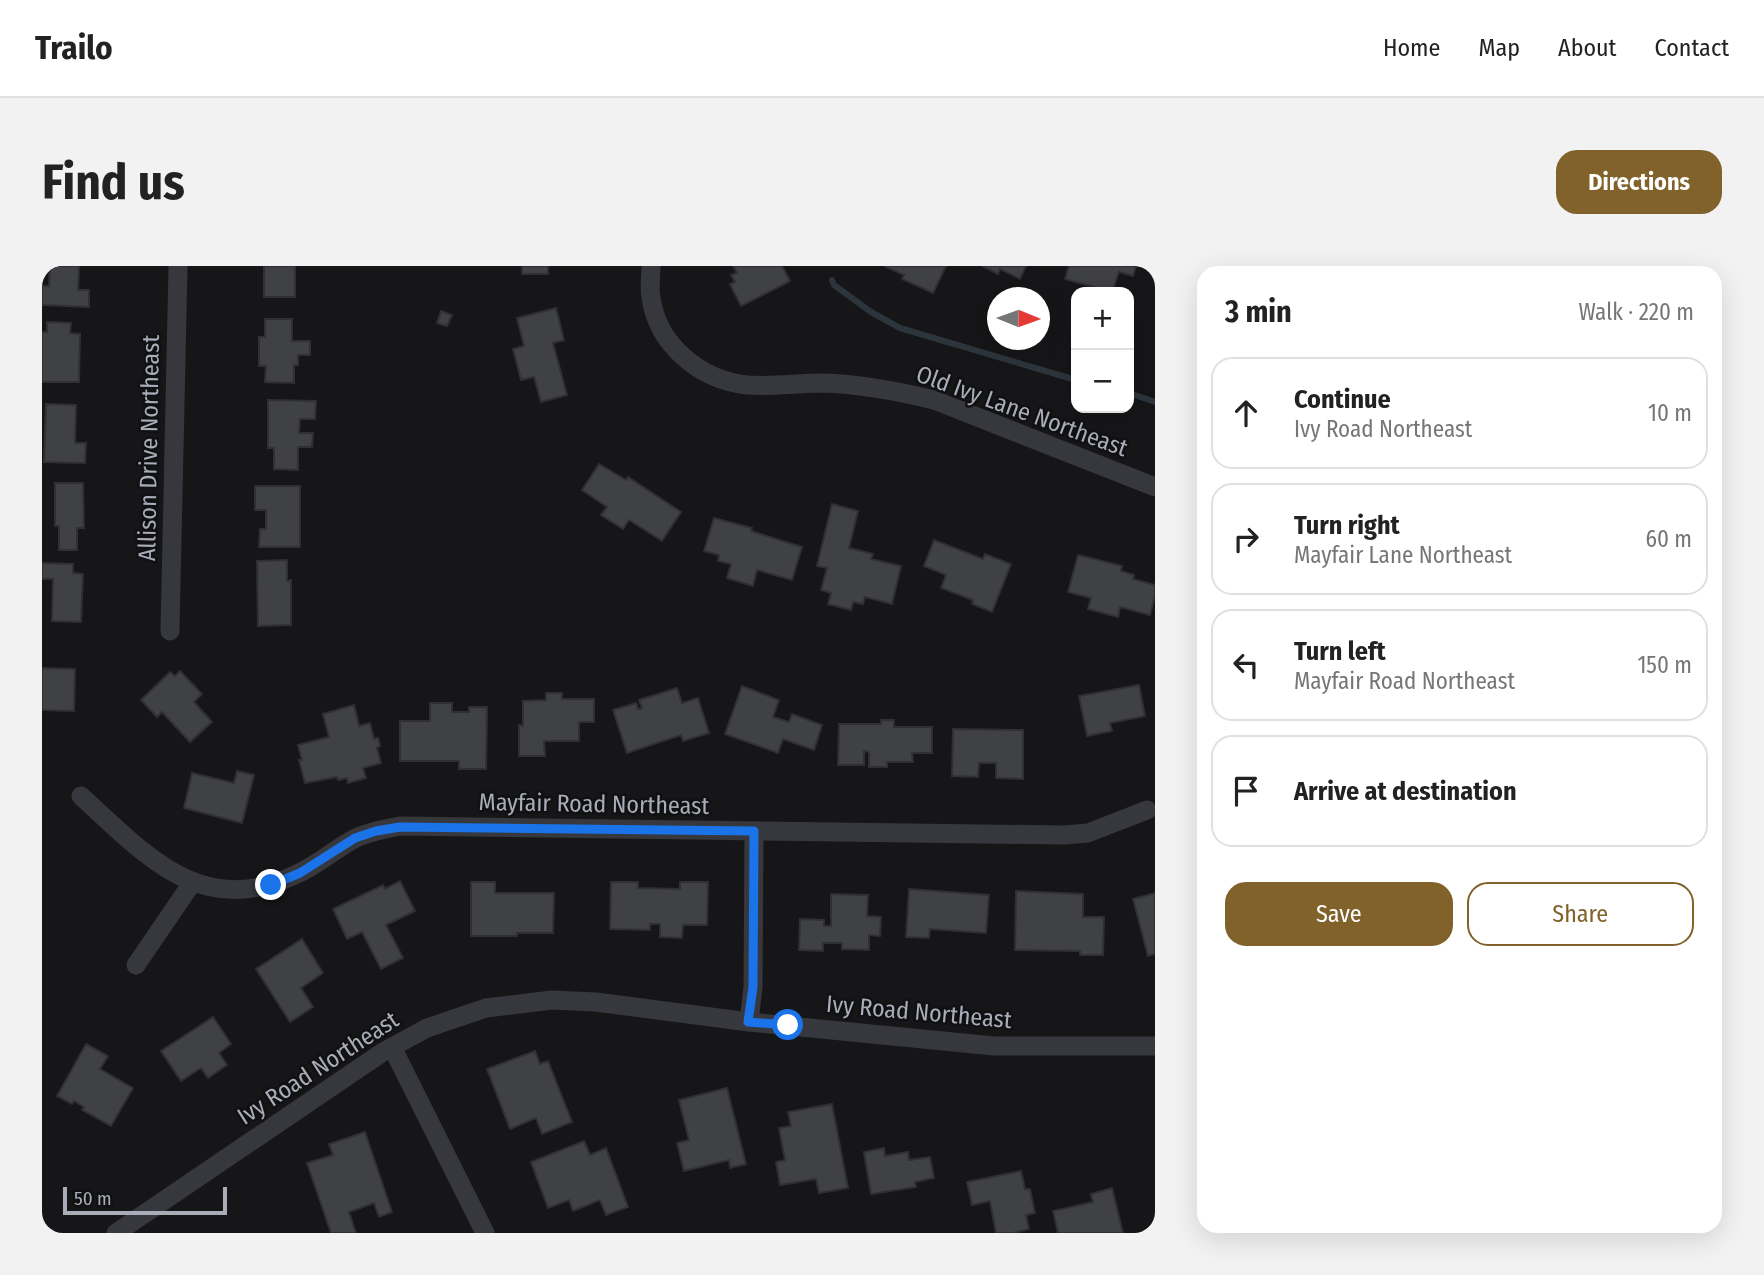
<!DOCTYPE html>
<html lang="en">
<head>
<meta charset="utf-8">
<style>
	:root { --surface:#fff; --page:#f2f2f2; --text:#222; --muted:#767676; --line:#e0e0e0; --accent:#80622a }
	body { margin:0; font-family:"Fira Sans Condensed",sans-serif; background:var(--page); color:var(--text) }
	.controls { position:absolute; right:21px; top:21px; display:grid; overflow:hidden; border-radius:14px; box-shadow:0 7px 28px #0002 }
	.controls button { width:63px; height:63px; display:grid; place-items:center; padding:0; border:0; border-bottom:2px solid var(--line); background:var(--surface); color:var(--text); font:35px sans-serif }
	.compass { position:absolute; left:945px; top:21px; width:63px; height:63px; border-radius:50%; background:var(--surface); box-shadow:0 7px 28px #0002; rotate:91deg }
	.scale { position:absolute; left:21px; bottom:18px; width:164px; box-sizing:border-box; padding-left:7px; border:4px solid #a8adb8; border-top:0; font-size:19px; line-height:24px; white-space:nowrap; color:#a8adb8; -webkit-text-stroke:5px #111113; paint-order:stroke }
	.stop { position:absolute; width:21px; height:21px; margin:-16px; border:5px solid #1a73e8; border-radius:50%; background:#fff }
	.stop.end { background:#1a73e8; border-color:#fff; box-shadow:0 2px 7px #0008 }
	.list { margin:0; padding:0; list-style:none }
	h2 { display:flex; justify-content:space-between; align-items:center; height:91px; margin:0; padding:0 28px; font-size:30px }
	h2 small { font-size:23px; font-weight:400; color:var(--muted) }
	.list li { display:grid; grid-template-columns:46px 1fr auto; gap:21px; align-items:center; box-sizing:border-box; height:112px; margin:0 14px 14px; padding:0 14px; border:2px solid var(--line); border-radius:21px }
	.list b { display:block; font-size:26px; white-space:nowrap }
	.list p { margin:0; font-size:23px; white-space:nowrap; color:var(--muted) }
	.list em { font-size:23px; font-style:normal; color:var(--muted) }
	.actions { display:flex; gap:14px; padding:21px 28px }
	.actions a { flex:1; padding:16px 0; border:2px solid var(--accent); border-radius:21px; text-align:center; font-size:24px; color:var(--accent) }
	.actions .main { background:var(--accent); color:#fff }
	.icon { flex:none; width:38px; height:38px; fill:none; stroke:currentColor; stroke-width:2; stroke-linecap:round; stroke-linejoin:round }
	.map { position:relative; flex:none; width:1113px; height:967px; overflow:hidden; border-radius:21px }
	header { display:flex; align-items:center; gap:42px; box-sizing:border-box; height:98px; padding:0 35px; background:var(--surface); border-bottom:2px solid var(--line) }
	header strong { font-size:33px }
	nav { display:flex; gap:38px; margin-inline-start:auto; font-size:24px }
	.intro { display:flex; align-items:center; justify-content:space-between; box-sizing:border-box; height:168px; padding:0 42px }
	h1 { margin:0; font-size:49px }
	.button { padding:18px 32px; border-radius:21px; background:var(--accent); color:#fff; font-size:24px; font-weight:700 }
	main { display:flex; gap:42px; padding:0 42px }
	aside { flex:1; background:var(--surface); border-radius:21px; box-shadow:0 7px 28px #0002 }
	.map>svg:first-child { display:block }
</style>
</head>
<body>
<header>
<strong>Trailo</strong>
<nav><a>Home</a><a>Map</a><a>About</a><a>Contact</a></nav>
</header>
<div class="intro"><h1>Find us</h1><a class="button">Directions</a></div>
<main>
<div class="map">
<svg width="1113" height="967" viewBox="0 0 1113 967">
	<rect width="100%" height="100%" fill="#161618"/>
	<g fill="none" stroke-linecap="round" stroke-linejoin="round">
		<g stroke="#2c353c" stroke-width="6">
			<polyline points="790,14 792,19 829,46 858,62 1034,114"/>
			<polyline points="1087,127 1113,136"/>
		</g>
	</g>
	<g fill="#404145" stroke="#303034" stroke-width="2">
		<polygon points="8,0 37,0 36,24 47,24 47,41 0,39 0,20 7,20"/>
		<rect x="222" y="0" width="31" height="31"/>
		<rect x="480" y="0" width="26" height="8"/>
		<polygon points="691,0 740,0 748,15 699,40 688,18 693,16 689,9 695,7"/>
		<polygon points="842,0 904,0 891,27 860,13 862,9"/>
		<polygon points="940,0 984,0 978,13 958,3 956,8"/>
		<polygon points="1027,0 1094,0 1091,10 1077,6 1070,26 1023,13"/>
		<polygon points="514,42 522,74 511,77 525,129 499,136 492,111 479,114 471,83 482,80 475,52"/>
		<polygon points="399,45 410,49 405,60 395,57"/>
		<polygon points="223,53 250,53 250,75 268,75 268,89 256,89 256,99 252,99 252,117 223,116 224,100 217,100 217,71 223,71"/>
		<polygon points="5,56 29,57 28,67 38,68 37,116 0,116 0,66 5,66"/>
		<polygon points="226,134 274,135 273,153 258,153 257,167 271,167 270,181 256,181 256,204 232,203 232,182 226,182"/>
		<polygon points="4,138 34,139 33,177 44,177 43,197 2,196"/>
		<polygon points="557,198 584,214 586,211 639,246 620,275 587,254 581,263 559,249 565,241 540,224"/>
		<polygon points="13,217 41,217 42,262 35,262 35,284 17,284 17,260 13,260"/>
		<polygon points="213,220 258,220 258,281 217,281 218,263 224,263 224,244 213,244"/>
		<polygon points="790,238 816,245 807,282 831,288 829,293 859,300 850,338 823,331 821,338 811,336 809,344 786,338 789,327 779,324 785,302 775,300"/>
		<polygon points="672,252 710,262 709,265 760,281 750,314 715,304 711,320 685,312 689,298 676,295 677,289 662,285"/>
		<polygon points="892,274 941,293 943,288 969,298 950,346 930,338 931,334 899,322 904,309 882,300"/>
		<polygon points="1036,289 1080,300 1079,305 1092,309 1091,313 1113,319 1113,330 1108,349 1078,341 1076,351 1046,343 1049,332 1026,326"/>
		<polygon points="245,294 245,315 249,314 249,359 216,360 215,295"/>
		<polygon points="0,297 31,298 31,307 41,308 39,356 10,355 11,313 0,313"/>
		<polygon points="0,402 33,403 32,445 0,444"/>
		<polygon points="138,405 160,428 152,436 170,456 148,476 120,446 115,451 99,434 128,406 133,410"/>
		<polygon points="1097,419 1103,450 1068,457 1070,465 1045,470 1037,430"/>
		<polygon points="700,420 737,434 731,451 747,456 750,448 780,459 772,484 741,473 736,487 683,468"/>
		<polygon points="635,422 640,437 656,432 667,467 641,475 639,469 585,487 571,444 594,437 596,443 600,442 597,434"/>
		<polygon points="504,427 520,427 520,433 552,433 552,456 537,456 537,475 502,475 503,490 477,490 477,459 481,460 481,435 504,434"/>
		<polygon points="388,437 410,437 410,446 427,446 427,441 445,441 444,503 417,503 417,495 358,495 358,455 388,455"/>
		<polygon points="312,439 317,460 328,457 332,473 336,472 338,480 335,482 339,497 321,502 324,512 306,517 305,512 296,514 295,511 263,517 257,494 260,494 256,479 287,471 281,448"/>
		<polygon points="839,454 852,454 852,461 890,461 890,487 870,487 871,496 845,496 845,501 827,501 827,486 822,485 822,499 796,499 797,458 839,458"/>
		<polygon points="911,463 981,464 981,513 954,512 954,497 937,497 936,511 910,510"/>
		<polygon points="195,505 212,509 200,557 142,542 150,507 192,517"/>
		<polygon points="358,615 373,645 344,659 361,692 339,703 320,666 305,673 291,643 341,619 343,623"/>
		<polygon points="429,616 453,616 453,627 512,627 511,667 475,667 475,670 429,670"/>
		<polygon points="569,616 596,616 596,622 638,623 638,616 666,616 665,659 641,659 640,672 618,671 618,658 608,658 608,664 568,663"/>
		<polygon points="867,623 947,629 944,667 888,663 887,672 864,671"/>
		<polygon points="974,625 1041,628 1041,651 1062,651 1061,689 1038,689 1038,685 973,684"/>
		<polygon points="1113,627 1113,688 1106,690 1091,633"/>
		<polygon points="789,628 826,629 825,650 839,651 838,670 827,669 827,684 800,683 800,677 781,677 781,685 757,684 758,653 782,654 782,660 789,660"/>
		<polygon points="260,673 281,707 259,722 271,741 248,756 214,703"/>
		<polygon points="171,751 189,778 177,787 185,799 166,812 159,802 139,815 119,785"/>
		<polygon points="44,778 66,790 58,803 91,822 69,860 40,844 42,841 32,835 30,838 15,830"/>
		<polygon points="493,785 498,798 506,795 530,856 500,868 494,852 468,863 445,803"/>
		<polygon points="685,822 704,898 688,902 687,894 642,905 635,877 647,874 637,834"/>
		<polygon points="790,838 806,922 777,927 774,913 738,919 734,896 743,894 737,862 749,860 746,846"/>
		<polygon points="323,866 350,946 337,951 332,937 307,946 314,967 289,967 265,897 291,889 287,878"/>
		<polygon points="542,875 548,889 564,882 586,941 564,949 558,934 531,945 527,934 506,942 489,896"/>
		<polygon points="842,882 843,890 866,886 867,894 888,891 892,912 873,916 874,921 829,928 822,886"/>
		<polygon points="979,905 983,923 988,923 993,947 984,949 987,963 971,967 954,967 948,935 930,939 925,916"/>
		<polygon points="1070,922 1081,967 1016,967 1011,945 1051,936 1049,928"/>
	</g>
	<g fill="none" stroke-linecap="round" stroke-linejoin="round">
		<g stroke="#37383d" stroke-width="19">
			<path d="M609,0C609,10 607,22 609,32C616,80 659,114 705,119C730,121 756,117 781,117C819,118 855,125 892,134L1113,221"/>
			<polyline points="128,365 136,0"/>
			<path d="M39,530C105,590 160,655 257,607C277,598 293,583 312,573C326,566 342,563 358,560L1022,569L1046,567L1105,544"/>
			<polyline points="94,699 150,617"/>
			<polyline points="707,756 711,721 712,565"/>
			<polyline points="350,781 443,967"/>
			<polyline points="74,967 341,786 385,762 444,742 510,734 554,736 707,756 952,780 1113,780"/>
		</g>
	</g>
	<g fill="none" stroke-linecap="round" stroke-linejoin="round">
		<polyline stroke="#1a73e8" stroke-width="9" points="229,619 258,607 313,572 334,565 358,561 712,565 711,721 706,756 746,759"/>
	</g>
	<g text-anchor="middle" dominant-baseline="central" stroke-width="5" stroke-linejoin="round" paint-order="stroke">
		<g font-size="24" fill="#a8adb8" stroke="#111113">
			<text transform="translate(980 145) rotate(20)">Old Ivy Lane Northeast</text>
			<text transform="translate(107 182) rotate(-89)">Allison Drive Northeast</text>
			<text transform="translate(552 538) rotate(1)">Mayfair Road Northeast</text>
			<text transform="translate(877 746) rotate(5)">Ivy Road Northeast</text>
			<text transform="translate(276 802) rotate(-33)">Ivy Road Northeast</text>
		</g>
	</g>
</svg>
<div class="controls">
<button>+</button>
<button>−</button>
</div>
<svg class="compass" viewBox="-18 -18 36 36"><path d="M0-13l5 13h-10z" fill="#e53935"/><path d="M0 13l5-13h-10z" fill="#767676"/></svg>
<div class="scale">50 m</div>
<div class="stop" style="left:746px;top:759px"></div>
<div class="stop end" style="left:229px;top:619px"></div>
</div>
<aside>
<h2>3 min<small>Walk · 220 m</small></h2>
<ul class="list">
<li><svg class="icon" aria-label="ahead" viewBox="0 0 24 24"><path d="M12 20V5M6 11l6-6 6 6"/></svg><div><b>Continue</b><p>Ivy Road Northeast</p></div><em>10 m</em></li>
<li><svg class="icon" aria-label="right" viewBox="0 0 24 24"><path d="M7 20v-9h11M14 6l5 5-5 5"/></svg><div><b>Turn right</b><p>Mayfair Lane Northeast</p></div><em>60 m</em></li>
<li><svg class="icon" aria-label="left" viewBox="0 0 24 24"><path d="M17 20v-9H6M10 6l-5 5 5 5"/></svg><div><b>Turn left</b><p>Mayfair Road Northeast</p></div><em>150 m</em></li>
<li><svg class="icon" aria-label="arrive" viewBox="0 0 24 24"><path d="M6 21V4h12l-3 4 3 4H6"/></svg><div><b>Arrive at destination</b></div></li>
</ul>
<div class="actions"><a class="main">Save</a><a>Share</a></div>
</aside>
</main>
</body>
</html>
